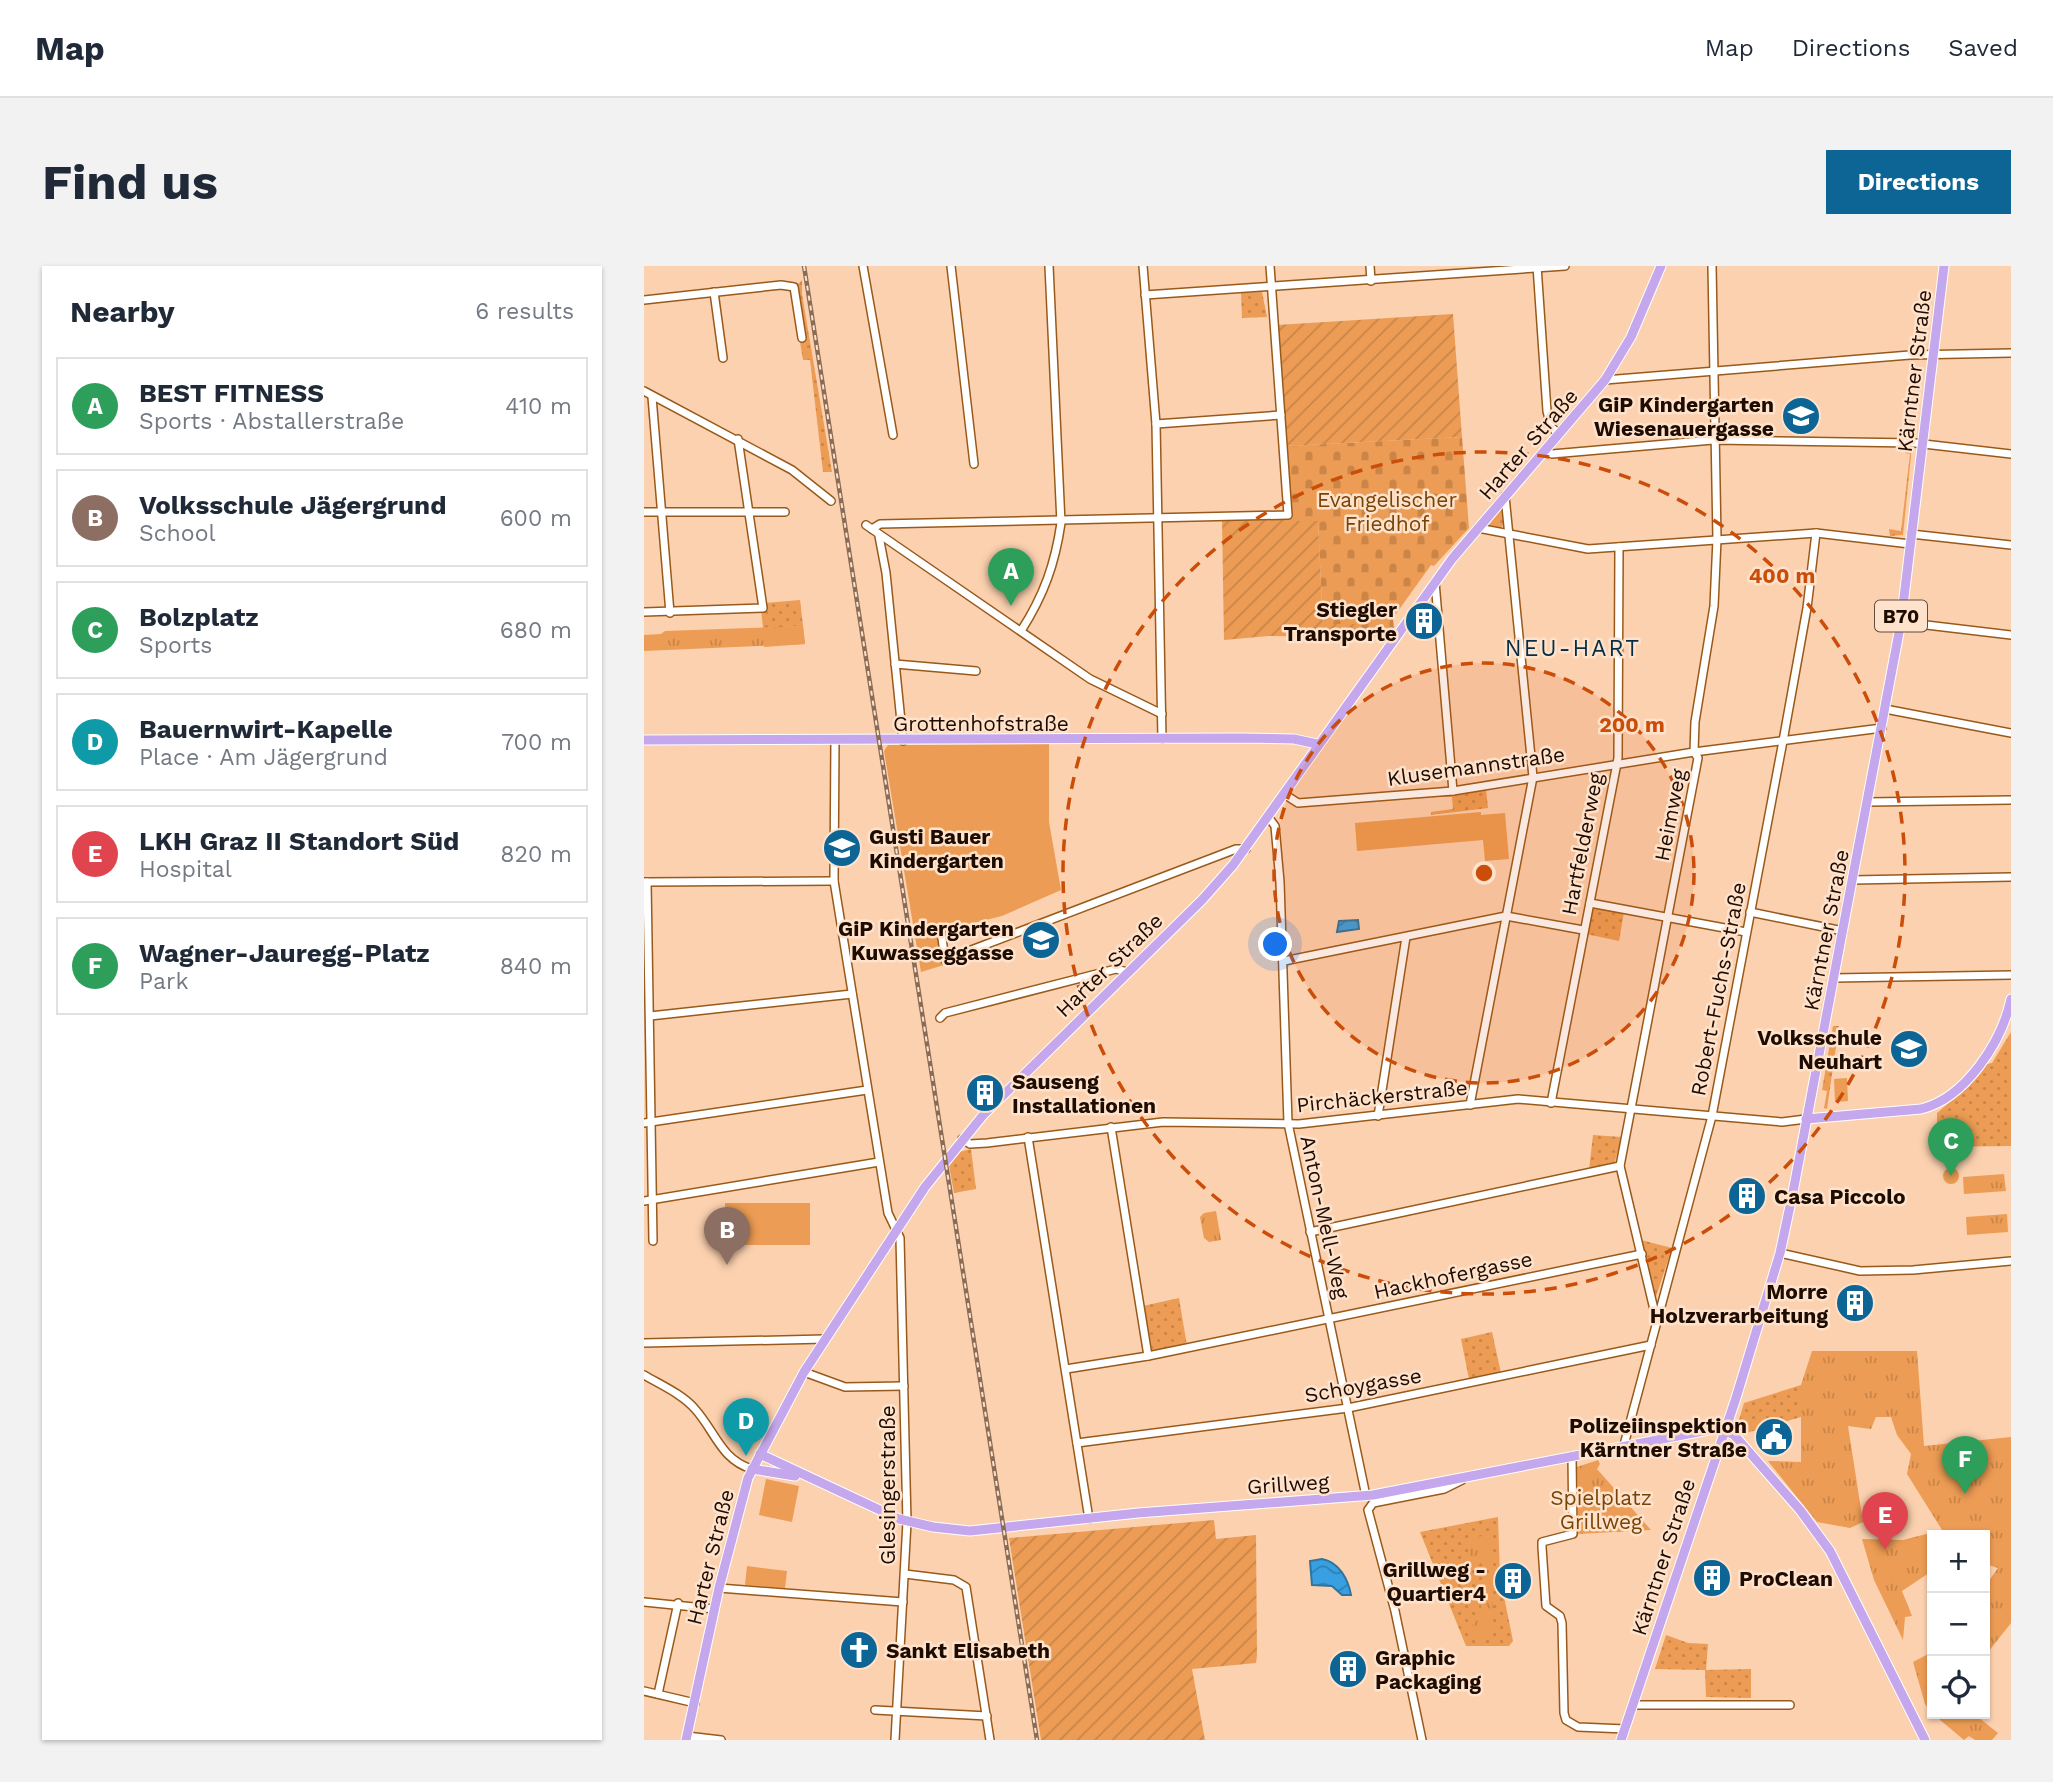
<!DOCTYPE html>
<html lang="en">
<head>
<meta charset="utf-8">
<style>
	:root { --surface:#fff; --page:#f2f2f3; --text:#1f2937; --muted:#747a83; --line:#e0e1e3; --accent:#0c6595 }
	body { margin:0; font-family:"Work Sans",sans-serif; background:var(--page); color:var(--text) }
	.controls { position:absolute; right:21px; bottom:21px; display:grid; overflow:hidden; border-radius:0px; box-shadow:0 2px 5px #0004 }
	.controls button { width:63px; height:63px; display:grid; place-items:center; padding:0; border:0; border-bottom:2px solid var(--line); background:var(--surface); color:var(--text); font:35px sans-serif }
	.you { position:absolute; left:632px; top:679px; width:24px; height:24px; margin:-18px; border:5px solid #fff; border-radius:50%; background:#1a73e8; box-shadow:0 0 0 10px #1a73e833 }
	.badge { display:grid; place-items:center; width:46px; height:46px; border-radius:50%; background:var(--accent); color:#fff; font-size:23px; font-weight:700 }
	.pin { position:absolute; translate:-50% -58px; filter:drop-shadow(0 2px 4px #0008) }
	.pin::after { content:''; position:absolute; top:37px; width:24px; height:21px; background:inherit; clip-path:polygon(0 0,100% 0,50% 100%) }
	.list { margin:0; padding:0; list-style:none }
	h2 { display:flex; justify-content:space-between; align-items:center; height:91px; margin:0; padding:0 28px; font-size:30px }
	h2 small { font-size:23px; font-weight:400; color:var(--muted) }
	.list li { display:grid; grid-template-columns:46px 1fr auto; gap:21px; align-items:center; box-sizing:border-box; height:98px; margin:0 14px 14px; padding:0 14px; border:2px solid var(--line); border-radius:0px }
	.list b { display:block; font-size:26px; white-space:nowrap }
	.list p { margin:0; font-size:23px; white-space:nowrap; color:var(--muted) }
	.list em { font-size:23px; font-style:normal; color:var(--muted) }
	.icon { flex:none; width:38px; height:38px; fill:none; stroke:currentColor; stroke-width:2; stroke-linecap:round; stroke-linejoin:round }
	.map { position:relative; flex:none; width:1367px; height:1474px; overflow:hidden; border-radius:0px }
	header { display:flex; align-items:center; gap:42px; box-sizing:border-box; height:98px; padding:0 35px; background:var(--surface); border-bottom:2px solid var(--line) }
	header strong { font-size:33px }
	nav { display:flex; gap:38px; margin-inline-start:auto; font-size:24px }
	.intro { display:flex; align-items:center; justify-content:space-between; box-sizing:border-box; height:168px; padding:0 42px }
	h1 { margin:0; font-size:49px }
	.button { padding:18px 32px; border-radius:0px; background:var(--accent); color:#fff; font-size:24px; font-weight:700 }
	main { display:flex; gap:42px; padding:0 42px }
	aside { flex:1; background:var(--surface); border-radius:0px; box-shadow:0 2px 5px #0004 }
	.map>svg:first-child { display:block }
</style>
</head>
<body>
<header>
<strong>Map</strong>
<nav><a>Map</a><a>Directions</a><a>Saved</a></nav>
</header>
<div class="intro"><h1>Find us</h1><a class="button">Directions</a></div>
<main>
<aside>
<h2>Nearby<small>6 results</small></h2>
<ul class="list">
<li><span class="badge" style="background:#2e9e5b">A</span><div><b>BEST FITNESS</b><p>Sports · Abstallerstraße</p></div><em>410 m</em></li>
<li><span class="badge" style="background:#8d6e63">B</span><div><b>Volksschule Jägergrund</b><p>School</p></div><em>600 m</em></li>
<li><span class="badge" style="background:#2e9e5b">C</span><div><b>Bolzplatz</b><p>Sports</p></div><em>680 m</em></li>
<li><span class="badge" style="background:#0f9aa8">D</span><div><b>Bauernwirt-Kapelle</b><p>Place · Am Jägergrund</p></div><em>700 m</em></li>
<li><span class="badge" style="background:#e0444e">E</span><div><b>LKH Graz II Standort Süd</b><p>Hospital</p></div><em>820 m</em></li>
<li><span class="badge" style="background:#2e9e5b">F</span><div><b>Wagner-Jauregg-Platz</b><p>Park</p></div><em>840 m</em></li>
</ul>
</aside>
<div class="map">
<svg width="1367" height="1474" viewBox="0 0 1367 1474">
	<defs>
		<pattern id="grass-dots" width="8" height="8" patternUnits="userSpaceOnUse" patternTransform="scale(1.75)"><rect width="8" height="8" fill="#ec9c54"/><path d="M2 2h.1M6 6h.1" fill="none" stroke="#ca8547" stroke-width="1.8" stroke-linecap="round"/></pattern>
		<pattern id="cemetery-stones" width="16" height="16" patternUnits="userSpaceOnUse" patternTransform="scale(1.75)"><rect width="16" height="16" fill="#ec9c54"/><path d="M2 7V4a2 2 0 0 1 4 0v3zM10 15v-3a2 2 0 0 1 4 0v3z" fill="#ca8547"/></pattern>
		<pattern id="park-tufts" width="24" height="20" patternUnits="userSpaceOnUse" patternTransform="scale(1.75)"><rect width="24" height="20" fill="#ec9c54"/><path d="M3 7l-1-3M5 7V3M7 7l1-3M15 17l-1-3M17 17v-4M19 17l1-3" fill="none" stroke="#ca8547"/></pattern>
		<pattern id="garden-furrows" width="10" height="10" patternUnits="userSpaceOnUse" patternTransform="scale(1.75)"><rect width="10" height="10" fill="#ec9c54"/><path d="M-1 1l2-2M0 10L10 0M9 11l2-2" fill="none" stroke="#ca8547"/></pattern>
		<pattern id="water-waves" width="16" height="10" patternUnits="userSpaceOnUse" patternTransform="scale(1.75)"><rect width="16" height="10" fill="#38a0e1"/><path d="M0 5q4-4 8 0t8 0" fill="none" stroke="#2f81b4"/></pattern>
	</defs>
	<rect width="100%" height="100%" fill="#fcd1af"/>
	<g fill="url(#grass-dots)">
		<polygon points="158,14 158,28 188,206 179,206 166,94 159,94 156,76 161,75 152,20"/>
		<polygon points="618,26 623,51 598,52 597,27"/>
		<polygon points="1268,180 1259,269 1246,270 1245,263 1257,265 1266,188 1261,187 1260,181 1249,181"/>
		<polygon points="860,240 863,251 855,266 843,261"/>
		<polygon points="156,334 159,360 119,362 117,343 121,337"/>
		<polygon points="842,524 844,542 787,549 787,546 809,543 808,531 792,531"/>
		<polygon points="951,641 980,646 975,675 942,668 948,642"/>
		<polygon points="1189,760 1195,760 1183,843 1180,842 1183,825 1178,824"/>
		<polygon points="1367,766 1367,880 1293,881 1293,847 1322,822 1343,798 1348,797"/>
		<polygon points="949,869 978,871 970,899 945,904"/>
		<polygon points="327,883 332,923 310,927 305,899 315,886"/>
		<polygon points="997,974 1028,982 1012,1031 1011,1031"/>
		<polygon points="535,1032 543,1080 508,1084 499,1040"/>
		<polygon points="848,1066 857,1107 825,1113 817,1073"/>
		<polygon points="1157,1119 1157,1151 1099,1168 1095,1154 1100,1137"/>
		<polygon points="854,1251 856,1311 869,1375 865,1380 822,1380 776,1266"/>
		<polygon points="1022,1369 1044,1377 1064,1378 1062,1404 1107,1403 1107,1432 1062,1431 1061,1404 1011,1403"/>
	</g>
	<polygon fill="url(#cemetery-stones)" points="818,171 825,262 790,300 787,299 749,352 750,363 742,370 716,371 715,358 679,358 674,256 654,255 647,250 643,180"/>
	<g fill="url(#park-tufts)">
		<polygon points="159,360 161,378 0,385 0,369 17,368 21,365"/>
		<polygon points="1360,908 1362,925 1320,928 1319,911"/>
		<polygon points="572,945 577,974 565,976 560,972 556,951 560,947"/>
		<polygon points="1363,948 1364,966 1323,969 1322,951"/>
		<polygon points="1168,1085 1273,1085 1280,1180 1367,1171 1367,1357 1341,1390 1341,1320 1354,1302 1341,1298 1341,1269 1288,1269 1288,1305 1258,1325 1268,1350 1261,1351 1259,1374 1230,1314 1218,1273 1259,1274 1298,1264 1263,1208 1267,1188 1253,1169 1247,1151 1232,1151 1227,1163 1204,1160 1219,1256 1206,1262 1173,1256 1124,1195 1157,1196 1157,1119"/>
		<polygon points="954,1194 956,1198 953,1203 1007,1264 934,1268 933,1201"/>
		<polygon points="838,1270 845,1276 846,1294 831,1300 824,1286 825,1273"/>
		<polygon points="847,1315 850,1368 845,1371 828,1371 826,1361 838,1349 834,1317"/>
		<polygon points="1288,1386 1288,1447 1281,1438 1269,1396"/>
		<polygon points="1289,1448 1330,1448 1354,1467 1348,1474 1331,1474 1325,1470 1320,1474"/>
	</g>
	<g fill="url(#garden-furrows)">
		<polygon points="809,48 818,171 643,180 633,59"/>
		<polygon points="647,250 654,250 654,255 674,255 679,358 715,358 716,371 625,370 580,374 578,255"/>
		<polygon points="570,1254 572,1273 612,1269 613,1389 612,1397 548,1403 561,1474 397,1474 365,1272"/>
	</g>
	<g fill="#ec9c54">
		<polygon points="159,360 161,378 120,381 119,362"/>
		<polygon points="405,478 405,556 417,624 358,650 297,665 300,699 277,706 240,485 244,479"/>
		<polygon points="837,546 837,549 861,547 865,593 841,595 839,574 713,585 711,557"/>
		<polygon points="1203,812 1204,835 1191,836 1190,813"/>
		<circle cx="1307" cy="910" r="8"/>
		<rect x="81" y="937" width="85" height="42"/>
		<polygon points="122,1213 155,1220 148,1256 115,1249"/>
		<polygon points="935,1236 951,1236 952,1266 936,1267"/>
		<polygon points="103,1300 143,1305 141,1322 101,1319"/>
	</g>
	<g fill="url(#water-waves)" stroke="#30749e" stroke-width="2">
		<polygon points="695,655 714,654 715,663 693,666"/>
		<path d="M678,1293C695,1296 704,1313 707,1329H698L688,1320L668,1319L666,1295Z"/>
	</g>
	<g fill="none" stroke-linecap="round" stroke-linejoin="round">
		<defs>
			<g id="minor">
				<polyline points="219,0 249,169"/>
				<polyline points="307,0 330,198"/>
				<polyline points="499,0 512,158 518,473"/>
				<polyline points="726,0 727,15"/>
				<polyline points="893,0 903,145 907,161 915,168"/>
				<polyline points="70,26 79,92"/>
				<polyline points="501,29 921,0"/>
				<polyline points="0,34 137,19 150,21 158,72"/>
				<polyline points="961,114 1266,89 1367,87"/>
				<polyline points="0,125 148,204 187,235"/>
				<polyline points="8,131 26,347"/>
				<polyline points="512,158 637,149"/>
				<polyline points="901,185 908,188 1069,174 1271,177 1367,188"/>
				<polyline points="0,246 141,246"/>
				<polyline points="222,259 446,413 518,448"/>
				<polyline points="834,262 944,283 1172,267 1266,278"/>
				<polyline points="228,263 236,258 644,249 626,0"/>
				<polyline points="1267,268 1367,279"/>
				<polyline points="235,270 242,307 259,475"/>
				<polyline points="791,316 809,525"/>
				<polyline points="0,346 119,342 94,173"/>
				<polyline points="1257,356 1367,369"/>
				<path d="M377,365C400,329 411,298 417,257L405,0"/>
				<polyline points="251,398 332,405"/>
				<polyline points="1241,443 1367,467"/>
				<polyline points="191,473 190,615 244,947 256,972 263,1256 251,1474"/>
				<polyline points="640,528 654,537 809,525 1050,486 1238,462"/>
				<polyline points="1224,536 1367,534"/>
				<polyline points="625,552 631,560 636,616 644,857 722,1230"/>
				<polyline points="1209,614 1367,611"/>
				<polyline points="0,616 3,616 9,975"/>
				<polyline points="3,616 190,615"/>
				<polyline points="946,637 1102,666"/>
				<polyline points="1106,646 1199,665"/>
				<polyline points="297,665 301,694 592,583 602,583"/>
				<polyline points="640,695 862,650 939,664"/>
				<polyline points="1190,712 1367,709"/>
				<polyline points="6,750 208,728"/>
				<polyline points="296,752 301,747 472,703 483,706"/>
				<polyline points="907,837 974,492 975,281"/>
				<polyline points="826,839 889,511 861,230"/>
				<polyline points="734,850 762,671"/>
				<polyline points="0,857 223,824"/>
				<polyline points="467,861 504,1090"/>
				<polyline points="384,871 445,1253"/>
				<polyline points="318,873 326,878 343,877 519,856 655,858 874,833 1138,856 1162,853"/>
				<polyline points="0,935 235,896"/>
				<polyline points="666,966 976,900"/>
				<polyline points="1136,987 1216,1005 1269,1004 1367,995"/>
				<polyline points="1013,1056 976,900 1054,492 1050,486 1051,456 1070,340 1073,273 1068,0"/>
				<polyline points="0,1077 181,1073"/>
				<polyline points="422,1103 504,1090 998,988"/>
				<polyline points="160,1106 201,1121 260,1120"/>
				<path d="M0,1109C17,1119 38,1128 51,1143C71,1165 77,1194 108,1203"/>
				<polyline points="433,1177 704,1142 1007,1079"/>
				<polyline points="980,1179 1068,850 1139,475 1163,342 1172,267"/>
				<polyline points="928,1190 929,1268 898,1276 898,1281 902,1340 916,1350 918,1357 920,1447 922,1454 934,1461 981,1463"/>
				<polyline points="261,1308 310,1314 322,1321 346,1474"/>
				<polyline points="75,1322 259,1336"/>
				<polyline points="0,1336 70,1343"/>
				<polyline points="0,1425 51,1437"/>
				<polyline points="14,1428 34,1337"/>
				<polyline points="990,1439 1146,1439"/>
				<polyline points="231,1444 343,1450"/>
				<polyline points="43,1470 77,1474"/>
				<polyline points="778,1474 751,1345 724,1244 729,1237 800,1223 818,1214"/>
			</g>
			<g id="major">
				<polyline points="0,474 598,472 650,473 673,478"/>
				<path d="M1162,853L1277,843C1322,832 1358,775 1367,733"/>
				<polyline points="116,1188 255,1253 289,1261 326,1265 494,1247 729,1229 1075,1162 1090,1169 1156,1244 1186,1285 1281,1474"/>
				<polyline points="108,1203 151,1210"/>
				<polyline points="42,1474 75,1322 104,1212 160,1106 281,921 340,848 558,634 589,599 808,293 961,114 987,71 1017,0"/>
				<polyline points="977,1474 1092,1132 1136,987 1149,926 1257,356 1300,0"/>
			</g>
		</defs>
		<use href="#minor" stroke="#985a1b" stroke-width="10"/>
		<use href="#major" stroke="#fff" stroke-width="11"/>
		<use href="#minor" stroke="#fff" stroke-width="7"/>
		<use href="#major" stroke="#c4a7ec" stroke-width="9"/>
		<defs>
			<polyline id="rail" points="160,0 393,1474"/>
		</defs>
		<use href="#rail" stroke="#8a6b55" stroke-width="4.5"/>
		<use href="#rail" stroke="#fee2cb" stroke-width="2" stroke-dasharray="5" stroke-linecap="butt"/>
	</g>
	<circle cx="840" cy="607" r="210" fill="#ca4d0a" fill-opacity=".12"/>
	<g fill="none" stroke="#ca4d0a" stroke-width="3.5" stroke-dasharray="12 9">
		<circle cx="840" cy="607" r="210"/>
		<circle cx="840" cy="607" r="421"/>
	</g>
	<defs>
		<symbol id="school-disc" viewBox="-11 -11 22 22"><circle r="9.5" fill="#0c6595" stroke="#fee2cb"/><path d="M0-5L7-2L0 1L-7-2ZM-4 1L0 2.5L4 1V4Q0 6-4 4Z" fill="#fff"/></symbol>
		<symbol id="building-disc" viewBox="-11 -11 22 22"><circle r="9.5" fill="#0c6595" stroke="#fee2cb"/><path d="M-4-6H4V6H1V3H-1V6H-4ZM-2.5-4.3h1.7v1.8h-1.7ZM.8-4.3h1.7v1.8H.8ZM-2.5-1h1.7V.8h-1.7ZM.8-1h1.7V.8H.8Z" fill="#fff"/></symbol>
		<symbol id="civic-disc" viewBox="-11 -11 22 22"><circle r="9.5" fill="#0c6595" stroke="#fee2cb"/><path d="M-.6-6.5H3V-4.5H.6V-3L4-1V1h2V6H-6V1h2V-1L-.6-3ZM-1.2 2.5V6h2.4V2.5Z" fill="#fff"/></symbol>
		<symbol id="church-disc" viewBox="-11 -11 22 22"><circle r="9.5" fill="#0c6595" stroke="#fee2cb"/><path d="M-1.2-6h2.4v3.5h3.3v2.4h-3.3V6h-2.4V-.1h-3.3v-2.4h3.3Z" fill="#fff"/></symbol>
	</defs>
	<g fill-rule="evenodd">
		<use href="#school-disc" x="1135" y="128" width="44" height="44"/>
		<use href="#building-disc" x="758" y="333" width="44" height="44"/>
		<use href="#school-disc" x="176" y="560" width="44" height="44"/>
		<use href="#school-disc" x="375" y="652" width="44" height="44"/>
		<use href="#school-disc" x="1243" y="761" width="44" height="44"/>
		<use href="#building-disc" x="319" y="805" width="44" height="44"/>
		<use href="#building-disc" x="1081" y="908" width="44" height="44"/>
		<use href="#building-disc" x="1189" y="1015" width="44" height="44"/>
		<use href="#civic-disc" x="1108" y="1149" width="44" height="44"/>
		<use href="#building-disc" x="1046" y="1290" width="44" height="44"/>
		<use href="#building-disc" x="847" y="1293" width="44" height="44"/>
		<use href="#church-disc" x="193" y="1362" width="44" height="44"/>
		<use href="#building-disc" x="682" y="1381" width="44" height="44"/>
	</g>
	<g text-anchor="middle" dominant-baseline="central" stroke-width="5" stroke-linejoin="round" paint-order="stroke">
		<rect fill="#fee2cb" stroke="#624c3d" stroke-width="2" x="1231" y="334.5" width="52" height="31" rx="5"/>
		<g font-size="19" font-weight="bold" fill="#1f0c00">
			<text x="1257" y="350">B70</text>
		</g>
		<g font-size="21" fill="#1f0c00" stroke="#fee2cb">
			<text transform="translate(1270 105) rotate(-83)">Kärntner Straße</text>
			<text transform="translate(884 178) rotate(-49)">Harter Straße</text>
			<text x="337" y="457">Grottenhofstraße</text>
			<text transform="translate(832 500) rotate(-8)">Klusemannstraße</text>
			<text transform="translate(1026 549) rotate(-79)">Heimweg</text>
			<text transform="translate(938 578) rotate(-79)">Hartfelderweg</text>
			<text transform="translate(1182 664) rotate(-79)">Kärntner Straße</text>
			<text transform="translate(465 699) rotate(-44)">Harter Straße</text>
			<text transform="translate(1074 723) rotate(-79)">Robert-Fuchs-Straße</text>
			<text transform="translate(738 830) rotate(-6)">Pirchäckerstraße</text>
			<text transform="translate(681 951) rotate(78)">Anton-Mell-Weg</text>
			<text transform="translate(809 1009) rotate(-12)">Hackhofergasse</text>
			<text transform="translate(719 1119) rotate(-10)">Schoygasse</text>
			<text transform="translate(644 1218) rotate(-4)">Grillweg</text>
			<text transform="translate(243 1219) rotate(-90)">Glesingerstraße</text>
			<text transform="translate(66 1291) rotate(-76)">Harter Straße</text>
			<text transform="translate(1019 1291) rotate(-72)">Kärntner Straße</text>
		</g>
		<g font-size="21" font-weight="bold" fill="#1f0c00" stroke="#fee2cb" text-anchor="end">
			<text x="1130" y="138">GiP Kindergarten<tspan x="1130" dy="24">Wiesenauergasse</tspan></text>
			<text x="753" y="343">Stiegler<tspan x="753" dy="24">Transporte</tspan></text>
			<text x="225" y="570" text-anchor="start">Gusti Bauer<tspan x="225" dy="24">Kindergarten</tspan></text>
			<text x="370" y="662">GiP Kindergarten<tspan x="370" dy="24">Kuwasseggasse</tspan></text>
			<text x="1238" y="771">Volksschule<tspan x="1238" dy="24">Neuhart</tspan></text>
			<text x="368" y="815" text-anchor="start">Sauseng<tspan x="368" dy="24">Installationen</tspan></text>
			<text x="1130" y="930" text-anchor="start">Casa Piccolo</text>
			<text x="1184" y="1025">Morre<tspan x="1184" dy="24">Holzverarbeitung</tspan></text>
			<text x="1103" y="1159">Polizeiinspektion<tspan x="1103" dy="24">Kärntner Straße</tspan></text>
			<text x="842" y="1303">Grillweg -<tspan x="842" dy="24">Quartier4</tspan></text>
			<text x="1095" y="1312" text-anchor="start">ProClean</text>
			<text x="242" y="1384" text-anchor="start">Sankt Elisabeth</text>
			<text x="731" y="1391" text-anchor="start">Graphic<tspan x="731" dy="24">Packaging</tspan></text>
		</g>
		<g font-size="21" fill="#784306" stroke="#fee2cb">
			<text x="743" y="233">Evangelischer<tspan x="743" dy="24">Friedhof</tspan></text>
			<text x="957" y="1231">Spielplatz<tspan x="957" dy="24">Grillweg</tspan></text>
		</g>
		<g font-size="23" letter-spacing="2" fill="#062d44" stroke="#fee2cb">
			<text x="929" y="382">NEU-HART</text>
		</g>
	</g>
	<circle cx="840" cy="607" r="10" fill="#ca4d0a" stroke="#fee2cb" stroke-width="3.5"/>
	<g font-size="21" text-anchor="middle" font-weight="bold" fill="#ca4d0a" stroke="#fee2cb" stroke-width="5" stroke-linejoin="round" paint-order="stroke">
		<text x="1138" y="317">400 m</text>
		<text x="988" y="466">200 m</text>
	</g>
</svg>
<div class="controls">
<button>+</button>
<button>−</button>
<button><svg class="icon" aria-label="locate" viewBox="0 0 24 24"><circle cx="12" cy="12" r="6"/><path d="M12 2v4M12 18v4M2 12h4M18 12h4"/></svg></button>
</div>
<div class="you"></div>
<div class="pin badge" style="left:367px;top:340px;background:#2e9e5b">A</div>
<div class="pin badge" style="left:83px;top:999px;background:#8d6e63">B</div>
<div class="pin badge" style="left:1307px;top:910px;background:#2e9e5b">C</div>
<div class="pin badge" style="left:102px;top:1190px;background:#0f9aa8">D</div>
<div class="pin badge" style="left:1241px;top:1284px;background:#e0444e">E</div>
<div class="pin badge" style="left:1321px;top:1228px;background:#2e9e5b">F</div>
</div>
</main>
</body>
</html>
